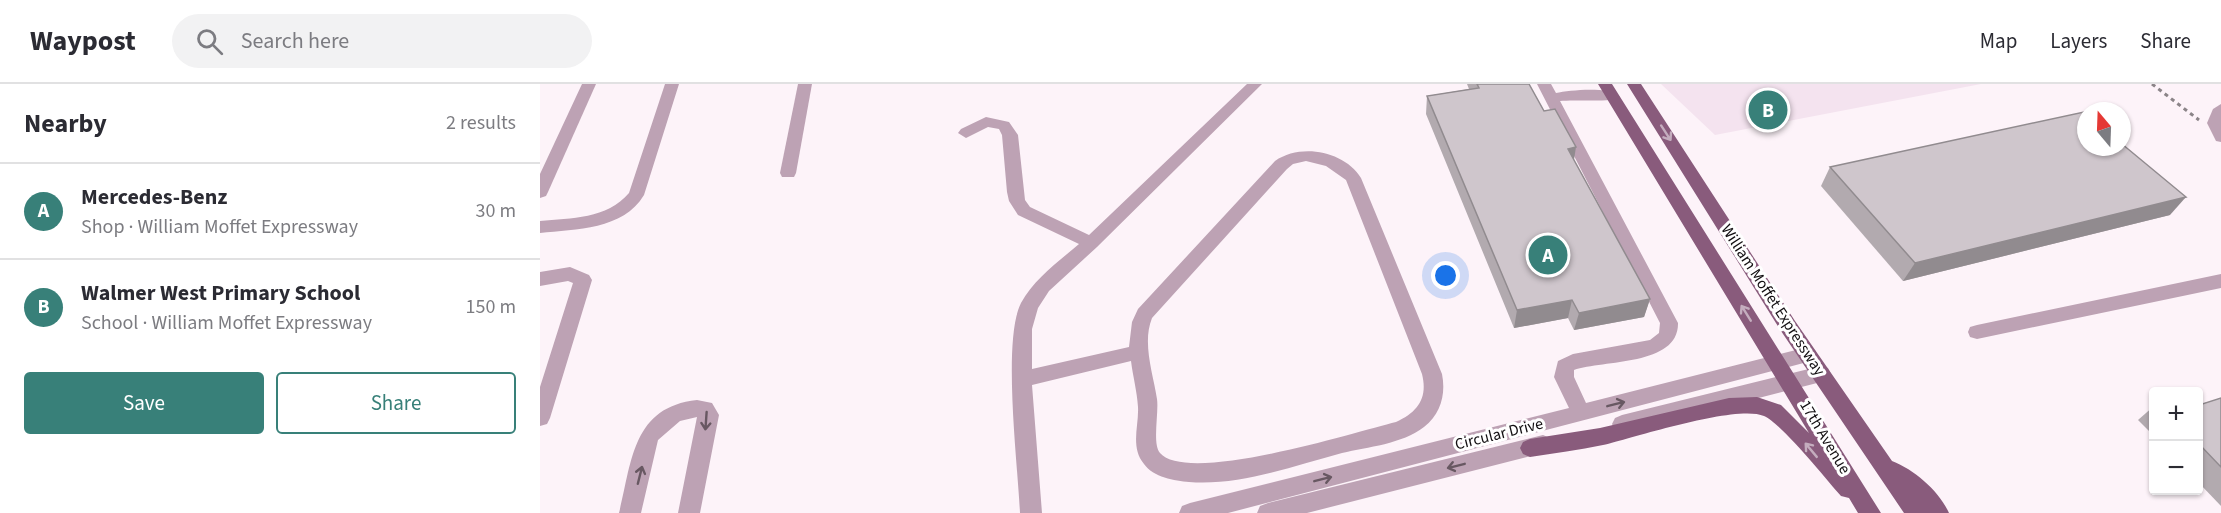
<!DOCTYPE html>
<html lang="en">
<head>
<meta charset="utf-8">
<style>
	:root { --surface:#fff; --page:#f2f2f3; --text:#2b2b33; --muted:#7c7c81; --line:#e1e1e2; --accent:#388079 }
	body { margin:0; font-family:"Source Sans 3",sans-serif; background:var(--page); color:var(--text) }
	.controls { position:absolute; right:18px; bottom:18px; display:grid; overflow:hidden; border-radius:6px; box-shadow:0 2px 4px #0004 }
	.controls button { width:54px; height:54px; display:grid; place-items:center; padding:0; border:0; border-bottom:2px solid var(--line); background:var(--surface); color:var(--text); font:30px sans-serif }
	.compass { position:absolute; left:1537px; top:18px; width:54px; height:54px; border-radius:50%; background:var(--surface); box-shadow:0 2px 4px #0004; rotate:341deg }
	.you { position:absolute; left:906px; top:192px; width:21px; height:21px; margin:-15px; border:4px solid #fff; border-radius:50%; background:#1a73e8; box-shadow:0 0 0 9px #1a73e833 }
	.badge { display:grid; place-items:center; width:39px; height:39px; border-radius:50%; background:var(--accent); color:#fff; font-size:20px; font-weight:700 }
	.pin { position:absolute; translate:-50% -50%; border:3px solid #fff; box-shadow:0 2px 6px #0006 }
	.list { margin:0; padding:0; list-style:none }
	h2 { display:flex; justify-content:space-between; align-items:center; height:78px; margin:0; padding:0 24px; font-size:26px }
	h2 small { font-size:20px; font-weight:400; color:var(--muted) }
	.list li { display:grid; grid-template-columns:39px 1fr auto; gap:18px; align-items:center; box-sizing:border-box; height:96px; padding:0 24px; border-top:2px solid var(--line) }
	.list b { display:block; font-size:22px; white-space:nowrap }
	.list p { margin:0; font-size:20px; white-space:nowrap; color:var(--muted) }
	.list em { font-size:20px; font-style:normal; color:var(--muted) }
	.actions { display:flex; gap:12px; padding:18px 24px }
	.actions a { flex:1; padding:14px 0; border:2px solid var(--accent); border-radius:6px; text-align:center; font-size:21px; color:var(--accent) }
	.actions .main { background:var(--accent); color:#fff }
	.icon { flex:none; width:33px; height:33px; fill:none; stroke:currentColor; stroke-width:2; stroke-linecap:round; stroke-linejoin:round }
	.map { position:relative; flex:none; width:1681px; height:429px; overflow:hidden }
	header { display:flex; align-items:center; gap:36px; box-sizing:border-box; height:84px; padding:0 30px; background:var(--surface); border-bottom:2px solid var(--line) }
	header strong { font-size:28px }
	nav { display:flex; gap:33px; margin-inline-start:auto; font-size:21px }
	.search { width:420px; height:54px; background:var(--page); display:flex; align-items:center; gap:15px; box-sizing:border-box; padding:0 21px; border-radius:33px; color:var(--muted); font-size:22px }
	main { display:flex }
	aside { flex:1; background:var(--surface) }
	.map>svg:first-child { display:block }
</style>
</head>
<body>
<header>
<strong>Waypost</strong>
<div class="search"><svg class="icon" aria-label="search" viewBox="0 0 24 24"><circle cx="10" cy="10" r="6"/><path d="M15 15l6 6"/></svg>Search here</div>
<nav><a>Map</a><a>Layers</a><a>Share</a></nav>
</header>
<main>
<aside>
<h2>Nearby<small>2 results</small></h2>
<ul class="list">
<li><span class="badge">A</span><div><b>Mercedes-Benz</b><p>Shop · William Moffet Expressway</p></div><em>30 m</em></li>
<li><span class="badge">B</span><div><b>Walmer West Primary School</b><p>School · William Moffet Expressway</p></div><em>150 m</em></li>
</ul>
<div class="actions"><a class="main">Save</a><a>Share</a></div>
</aside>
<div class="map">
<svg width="1681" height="429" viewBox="0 0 1681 429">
	<rect width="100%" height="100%" fill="#fdf3f9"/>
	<polygon fill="#f4e3ef" points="1121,0 1441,0 1175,51"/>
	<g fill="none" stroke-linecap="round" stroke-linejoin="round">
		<polyline stroke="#8b8488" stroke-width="3" stroke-dasharray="4 4" stroke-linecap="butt" points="1612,0 1659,36"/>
		<g fill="#bda2b4" fill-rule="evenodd">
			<polygon points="42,0 56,0 8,108 6,112 0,114 0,90"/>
			<path d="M125,0H139L104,111C83,146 36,145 0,149V137C31,134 67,135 89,109Z"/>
			<polygon points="258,0 272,0 256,89 254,93 242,93 240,89"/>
			<path d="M707,0H722L557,163L509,207L498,224L492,245V285L589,263L592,238L598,225L735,77C761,59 804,67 821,94L902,290C906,310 901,330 884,343C862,360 828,363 802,369C753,382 700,402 649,398C635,397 613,393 604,380C590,363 599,342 598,323C597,307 593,293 591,277L492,301L502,429H480C478,383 462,256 481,219C494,195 518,178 539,160L478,131L469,117L467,108L462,51L459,45L448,43L426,54L418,49L421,45L446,33L469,38L478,51L485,116L490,123L549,151ZM766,77L786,82L806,96L882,290C888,314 878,328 856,338C815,348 648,401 620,369C612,360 619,329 617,315C613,289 602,259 612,234L747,85L753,80Z"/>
			<path d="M997,0H1011L1016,9C1031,6 1070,2 1080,13C1074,19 1034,15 1020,17L1138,239C1139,282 1064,276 1034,286V293L1046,319L1268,263L1275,266L1277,271L1275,276L688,429H639L642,422L650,419L1029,324L1014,293L1018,277L1033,270L1110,256L1119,249L1120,239Z"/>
			<polygon points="1681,20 1681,58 1676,57 1667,39 1673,25"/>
			<polygon points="30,183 49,191 52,196 10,334 7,340 0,342 0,303 33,199 28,197 0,202 0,188"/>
			<polygon points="1681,190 1681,204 1437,255 1430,253 1428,248 1430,243 1437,241"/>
			<polygon points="1281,282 1288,284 1291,290 1288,296 1281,298 1082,349 1075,346 1072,340 1075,334 1082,331"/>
			<path d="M157,316L172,319L179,331L160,429H138L157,333L140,337L118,356L101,429H79C92,378 92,323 157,316Z"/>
			<polygon points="1003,351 1010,354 1013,360 1010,366 1003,369 767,429 717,429 720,422 728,419"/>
		</g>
		<g fill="#895b7c" fill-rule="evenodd">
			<path d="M1058,0H1072L1341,429H1318L1309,414L1301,412C1285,394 1242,340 1224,332C1197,320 1096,353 1063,361C1039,366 1014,369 990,373L983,370L980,364L983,358L990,355L1060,344L1189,314L1217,313L1241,321L1269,349Z"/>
			<path d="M1087,0H1101L1255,237L1352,377C1375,386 1399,407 1409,429H1364L1241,247Z"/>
		</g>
	</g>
	<g fill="#b2aaaf">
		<polygon points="927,0 989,0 1004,27 1034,76 1110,215 1104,233 1034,246 1028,234 974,244 886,30 887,12 929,5"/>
		<polygon points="1290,83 1630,131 1363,197 1281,102"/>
		<polygon points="1681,314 1681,422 1659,399 1659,321"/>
		<polygon points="1614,322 1614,352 1598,336"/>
	</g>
	<g fill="#918b8f">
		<polygon points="1036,63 1033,82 1028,65"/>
		<polygon points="1646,113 1630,131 1363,197 1375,179"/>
		<polygon points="1110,215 1104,233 1034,246 1039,229"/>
		<polygon points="1032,216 1028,234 974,244 977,226"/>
	</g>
	<g fill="#cfc6cc" stroke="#918b8f" stroke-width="1.5">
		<polygon points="937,0 989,0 1004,27 1015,25 1036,63 1028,65 1110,215 1039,229 1032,216 977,226 887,12 939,4"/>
		<polygon points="1544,28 1546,30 1546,63 1582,63 1582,60 1646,113 1375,179 1290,83"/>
		<polygon points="1681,314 1681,383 1659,360 1659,321"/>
	</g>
	<defs><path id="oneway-shaft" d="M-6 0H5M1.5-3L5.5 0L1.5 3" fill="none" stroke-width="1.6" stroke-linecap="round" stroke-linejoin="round" transform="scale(1.5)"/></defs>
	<g stroke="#c4adbe">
		<use href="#oneway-shaft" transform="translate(1126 49) rotate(57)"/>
		<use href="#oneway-shaft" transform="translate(1206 229) rotate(-122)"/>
		<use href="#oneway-shaft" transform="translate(1271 366) rotate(-130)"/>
	</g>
	<g stroke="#685862">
		<use href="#oneway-shaft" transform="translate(1076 320) rotate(-14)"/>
		<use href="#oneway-shaft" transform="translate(166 337) rotate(94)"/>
		<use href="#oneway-shaft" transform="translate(916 382) rotate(166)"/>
		<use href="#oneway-shaft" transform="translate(100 391) rotate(-76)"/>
		<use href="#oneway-shaft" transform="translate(783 395) rotate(-14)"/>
	</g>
	<g text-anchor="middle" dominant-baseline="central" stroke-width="6" stroke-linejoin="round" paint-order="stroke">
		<g font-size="16" fill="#120f11" stroke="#fff">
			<text transform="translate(1233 216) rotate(57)">William Moffet Expressway</text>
			<text transform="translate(959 350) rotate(-14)">Circular Drive</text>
			<text transform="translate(1285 353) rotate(59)">17th Avenue</text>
		</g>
	</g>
</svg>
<div class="controls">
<button>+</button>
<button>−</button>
</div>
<svg class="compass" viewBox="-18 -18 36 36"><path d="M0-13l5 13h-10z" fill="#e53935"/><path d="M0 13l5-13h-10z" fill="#7c7c81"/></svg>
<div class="you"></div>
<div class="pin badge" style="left:1008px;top:171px">A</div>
<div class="pin badge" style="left:1228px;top:26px">B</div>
</div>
</main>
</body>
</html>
